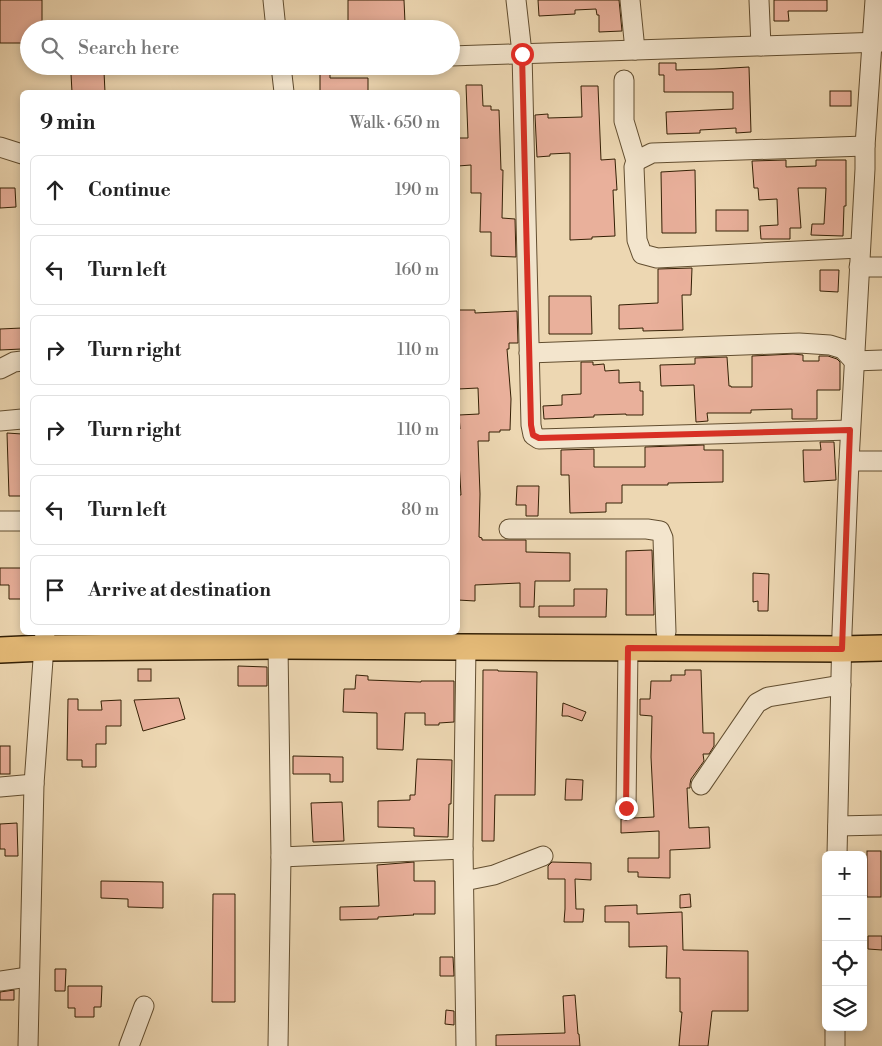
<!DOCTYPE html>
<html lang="en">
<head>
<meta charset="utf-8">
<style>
	:root { --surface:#fff; --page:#f6f6f6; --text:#222; --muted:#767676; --line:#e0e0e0 }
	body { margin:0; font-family:"Libre Bodoni",serif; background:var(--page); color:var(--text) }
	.controls { position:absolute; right:15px; bottom:15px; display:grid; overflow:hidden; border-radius:8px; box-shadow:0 2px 8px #0003 }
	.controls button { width:45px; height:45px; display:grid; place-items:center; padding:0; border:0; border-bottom:1px solid var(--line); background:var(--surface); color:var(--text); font:25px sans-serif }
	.stop { position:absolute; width:15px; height:15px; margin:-11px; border:4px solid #d93025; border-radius:50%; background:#fff }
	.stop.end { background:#d93025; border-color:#fff; box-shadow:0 1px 5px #0008 }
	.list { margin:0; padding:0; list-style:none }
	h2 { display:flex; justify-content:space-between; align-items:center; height:65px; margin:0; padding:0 20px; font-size:21px }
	h2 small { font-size:16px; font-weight:400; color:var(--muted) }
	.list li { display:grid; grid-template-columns:32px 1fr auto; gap:15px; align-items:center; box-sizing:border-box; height:70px; margin:0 10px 10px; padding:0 10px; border:1px solid var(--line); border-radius:8px }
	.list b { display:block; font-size:19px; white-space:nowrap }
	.list em { font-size:16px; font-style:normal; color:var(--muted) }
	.icon { flex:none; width:28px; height:28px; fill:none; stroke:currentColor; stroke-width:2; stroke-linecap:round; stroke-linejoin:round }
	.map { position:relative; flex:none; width:882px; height:1046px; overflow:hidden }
	.search { position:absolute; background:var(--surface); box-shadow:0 2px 8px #0003; left:20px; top:20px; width:440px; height:55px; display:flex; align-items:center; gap:12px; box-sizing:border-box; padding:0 18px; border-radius:28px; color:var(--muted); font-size:19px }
	.panel { position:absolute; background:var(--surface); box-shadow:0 2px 8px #0003; left:20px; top:90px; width:440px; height:545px; border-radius:8px }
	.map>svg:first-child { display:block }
</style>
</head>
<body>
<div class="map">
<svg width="882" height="1046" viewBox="0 0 882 1046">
	<rect width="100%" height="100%" fill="#edd7b2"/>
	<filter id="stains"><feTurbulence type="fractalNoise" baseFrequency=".004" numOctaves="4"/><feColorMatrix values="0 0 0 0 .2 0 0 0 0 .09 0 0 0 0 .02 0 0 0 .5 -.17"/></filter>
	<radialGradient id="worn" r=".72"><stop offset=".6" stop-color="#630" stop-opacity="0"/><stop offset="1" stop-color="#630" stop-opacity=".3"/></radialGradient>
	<g fill="#e9b09b" stroke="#342005">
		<polygon points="0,0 42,0 42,29 29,29 29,43 0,43"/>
		<polygon points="348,0 404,0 405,23 377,24 377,21 348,21"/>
		<polygon points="538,0 619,0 622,31 599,32 599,15 597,15 596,9 575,10 575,14 539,16"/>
		<polygon points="774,0 827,0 827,11 788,11 789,21 774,21"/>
		<polygon points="659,63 676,63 676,70 714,69 749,67 751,132 736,133 736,128 700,130 700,133 667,134 666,112 733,109 733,92 664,92 664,75 659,75"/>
		<polygon points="320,66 330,66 330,78 368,78 368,92 320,92"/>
		<polygon points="104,72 105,92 72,92 71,74"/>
		<polygon points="466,85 482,85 483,106 491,106 491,110 499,110 501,170 503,170 502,218 515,219 516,257 491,256 491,232 480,232 481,193 471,193 471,165 458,166 458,138 468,138"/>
		<polygon points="581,86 598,86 601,160 615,159 617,190 613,190 615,236 592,237 592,239 570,240 570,153 550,154 550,156 537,157 535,115 548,114 548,118 582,117"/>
		<rect x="830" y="91" width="21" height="15"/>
		<polygon points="786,160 786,167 816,166 816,160 846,160 846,206 844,206 843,236 811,235 812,224 824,224 826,188 798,188 801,228 790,228 790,239 761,239 760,226 778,225 777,199 759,200 758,188 754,188 752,161"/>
		<polygon points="695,170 696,233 662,233 661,172"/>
		<polygon points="0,188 15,188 16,207 0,208"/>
		<rect x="716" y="210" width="32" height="21"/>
		<polygon points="692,268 691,295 682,295 683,330 643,331 643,328 619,329 619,305 658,303 658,269"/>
		<polygon points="820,270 839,270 838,292 820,291"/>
		<polygon points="549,296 591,296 592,334 549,334"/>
		<polygon points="458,310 475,310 475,313 517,311 518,343 509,343 509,349 507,349 511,399 510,430 500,430 500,432 489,432 489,441 478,441 480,494 479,537 482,538 482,540 526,540 526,552 570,553 570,581 535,581 534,607 520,607 520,583 475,585 475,601 458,600 458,495 461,495 459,462 458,462 458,429 460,429 459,415 479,414 478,388 458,389"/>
		<polygon points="22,328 22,349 0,350 0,329"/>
		<polygon points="793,354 803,355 803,361 819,361 819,356 828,356 837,359 840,362 840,390 817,390 817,419 792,419 792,409 751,410 751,413 707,413 708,421 696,422 694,385 661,386 660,365 695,364 695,358 727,357 729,386 731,386 731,387 752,387 752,356"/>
		<polygon points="581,362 593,362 593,365 604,364 605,371 619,370 619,383 640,382 640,391 643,391 643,415 626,415 626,414 594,415 594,417 544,419 543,406 562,405 562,395 581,394"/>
		<polygon points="7,433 22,434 22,496 9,496"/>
		<polygon points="820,442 834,442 836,480 804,482 803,450 821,450"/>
		<polygon points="704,445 704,450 723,450 723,482 668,483 668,485 622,485 622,503 606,503 606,512 570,513 569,475 561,475 561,450 594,449 594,467 645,467 645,447"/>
		<polygon points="517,486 539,486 538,516 526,516 526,505 516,505"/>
		<polygon points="652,550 654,615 626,615 626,551"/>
		<polygon points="0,568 22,568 22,599 9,599 9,585 0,585"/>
		<polygon points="753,573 769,574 768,611 758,611 758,601 753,602"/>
		<polygon points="574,589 607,589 606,617 539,617 539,606 574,606"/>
		<polygon points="238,666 267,667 267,686 238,686"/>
		<rect x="138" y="669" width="13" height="12"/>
		<polygon points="483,670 498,670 498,671 537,672 535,795 495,795 494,841 482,841"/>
		<polygon points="685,670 701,670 703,733 714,733 714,746 709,754 703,754 704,761 691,779 690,784 690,788 687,788 689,828 709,827 710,848 670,850 670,878 638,877 638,872 628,872 628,858 659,858 659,831 621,833 621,819 626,820 633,818 654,817 651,757 652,716 640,715 640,699 650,699 651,681 671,681 671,675 685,675"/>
		<polygon points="356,675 368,676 368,680 421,682 421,681 454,681 454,722 439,723 439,725 425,725 425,713 405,713 403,750 377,749 377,713 343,712 344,689 355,689"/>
		<polygon points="179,698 185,719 143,731 134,700"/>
		<polygon points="68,699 78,699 78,710 102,710 101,701 121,700 121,726 106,726 106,744 96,744 96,767 82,767 82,760 67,760"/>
		<polygon points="563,703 586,712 582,721 568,716 562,716"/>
		<rect x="0" y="746" width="10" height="28"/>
		<polygon points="293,756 343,757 343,782 330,782 330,774 293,774"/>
		<polygon points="417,759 452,760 451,804 449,804 448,837 414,836 414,828 378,827 378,801 410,800 410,795 415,795"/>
		<polygon points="566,779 583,780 582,800 565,800"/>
		<polygon points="342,802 344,841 313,842 311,803"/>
		<polygon points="17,823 18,856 5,856 5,849 0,849 0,824"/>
		<rect x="867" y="851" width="14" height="46"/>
		<polygon points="414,862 414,881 435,881 435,914 413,914 414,915 378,917 378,919 340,920 340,907 379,906 377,865"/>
		<polygon points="552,862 591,863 591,880 575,879 576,909 584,909 583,922 564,922 565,909 565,879 548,879 548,866"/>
		<polygon points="101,881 163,882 163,908 128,907 128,899 101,898"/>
		<polygon points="213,894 235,894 235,1002 212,1002"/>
		<polygon points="690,894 691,907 680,908 680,895"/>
		<polygon points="637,905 637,914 682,912 683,950 748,951 748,1011 712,1011 708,1046 679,1046 682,1012 680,1012 680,978 666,978 667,946 629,947 629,922 605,922 605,906"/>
		<polygon points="868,936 882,936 882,950 868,949"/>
		<polygon points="440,957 453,957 454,976 440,976"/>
		<polygon points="55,969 66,969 65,991 55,991"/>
		<polygon points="68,986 102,986 101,1007 94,1007 94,1017 75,1017 75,1008 68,1008"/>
		<polygon points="14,990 14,1000 0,1000 0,992"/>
		<polygon points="575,995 578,1034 579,1034 580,1046 496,1046 496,1035 565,1033 563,996"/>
		<polygon points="446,1010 454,1011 454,1025 445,1024"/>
	</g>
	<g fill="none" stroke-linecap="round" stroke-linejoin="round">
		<defs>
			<g id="minor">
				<polyline points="273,0 276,29"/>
				<polyline points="516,0 522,53 531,425 533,435 539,439 850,430"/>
				<polyline points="630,0 635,50"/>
				<polyline points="759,0 761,46"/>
				<polyline points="451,56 882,42"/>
				<polyline points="281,66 284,92"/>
				<polyline points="624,80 624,121 636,161 634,167 637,240 642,254 657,258 860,248"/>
				<polyline points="0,147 22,154"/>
				<polyline points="636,161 652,153 865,146"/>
				<polyline points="859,267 882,267"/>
				<polyline points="529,353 799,343 830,345 843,349 854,361 882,360"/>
				<polyline points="0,369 14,362 22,361"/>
				<polyline points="0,421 22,419"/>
				<polyline points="849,461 882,461"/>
				<polyline points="0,521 22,521"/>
				<polyline points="509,529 647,529 660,531 663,538 666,632"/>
				<polyline points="701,785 757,703 768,697 841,685"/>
				<polyline points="0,787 34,784"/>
				<polyline points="626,809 628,648"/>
				<polyline points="838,826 882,825"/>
				<polyline points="837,855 842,632 849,461 865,169 865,146 875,0"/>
				<polyline points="281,857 463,849"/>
				<polyline points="464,881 494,875 543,856"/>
				<polyline points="0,981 28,977"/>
				<polyline points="28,1046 34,784 45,632"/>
				<polyline points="129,1046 144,1006"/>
				<polyline points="278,1046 281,857 278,646"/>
				<polyline points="466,1046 463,849 466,647"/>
				<polyline points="835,1046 835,1027"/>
			</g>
			<polyline id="major" points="0,650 44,648 278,646 842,649 882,648"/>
		</defs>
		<use href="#minor" stroke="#624e30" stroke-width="21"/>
		<use href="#major" stroke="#342005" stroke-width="28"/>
		<use href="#minor" stroke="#f3e5cd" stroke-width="19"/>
		<use href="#major" stroke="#e6bc79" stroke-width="25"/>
	</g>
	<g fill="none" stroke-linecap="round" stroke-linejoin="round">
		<polyline stroke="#d93025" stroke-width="6" points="522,54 531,425 533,435 539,438 850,430 842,649 628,648 626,808"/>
	</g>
	<rect width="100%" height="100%" filter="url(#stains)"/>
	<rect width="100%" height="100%" fill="url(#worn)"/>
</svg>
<div class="controls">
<button>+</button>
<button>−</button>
<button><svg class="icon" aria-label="locate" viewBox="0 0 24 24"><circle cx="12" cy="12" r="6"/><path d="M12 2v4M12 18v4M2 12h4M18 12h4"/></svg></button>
<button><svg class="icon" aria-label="layers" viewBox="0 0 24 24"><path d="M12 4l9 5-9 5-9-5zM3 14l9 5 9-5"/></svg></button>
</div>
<div class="stop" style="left:522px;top:54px"></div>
<div class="stop end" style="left:626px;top:808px"></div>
<div class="search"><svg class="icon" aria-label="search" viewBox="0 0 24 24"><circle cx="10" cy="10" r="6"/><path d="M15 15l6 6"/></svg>Search here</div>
<section class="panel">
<h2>9 min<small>Walk · 650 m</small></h2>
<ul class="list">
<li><svg class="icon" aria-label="ahead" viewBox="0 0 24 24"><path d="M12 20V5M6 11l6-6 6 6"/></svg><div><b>Continue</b></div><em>190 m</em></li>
<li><svg class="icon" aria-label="left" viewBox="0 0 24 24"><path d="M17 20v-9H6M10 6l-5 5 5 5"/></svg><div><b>Turn left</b></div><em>160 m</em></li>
<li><svg class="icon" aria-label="right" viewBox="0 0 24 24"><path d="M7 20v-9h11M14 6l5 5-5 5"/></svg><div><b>Turn right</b></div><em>110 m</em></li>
<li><svg class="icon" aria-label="right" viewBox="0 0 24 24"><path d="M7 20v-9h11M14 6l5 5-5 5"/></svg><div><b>Turn right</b></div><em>110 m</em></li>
<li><svg class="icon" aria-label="left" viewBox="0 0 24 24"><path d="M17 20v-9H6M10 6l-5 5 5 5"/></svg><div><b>Turn left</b></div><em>80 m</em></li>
<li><svg class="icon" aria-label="arrive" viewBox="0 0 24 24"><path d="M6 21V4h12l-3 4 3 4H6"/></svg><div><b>Arrive at destination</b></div></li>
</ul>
</section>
</div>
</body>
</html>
